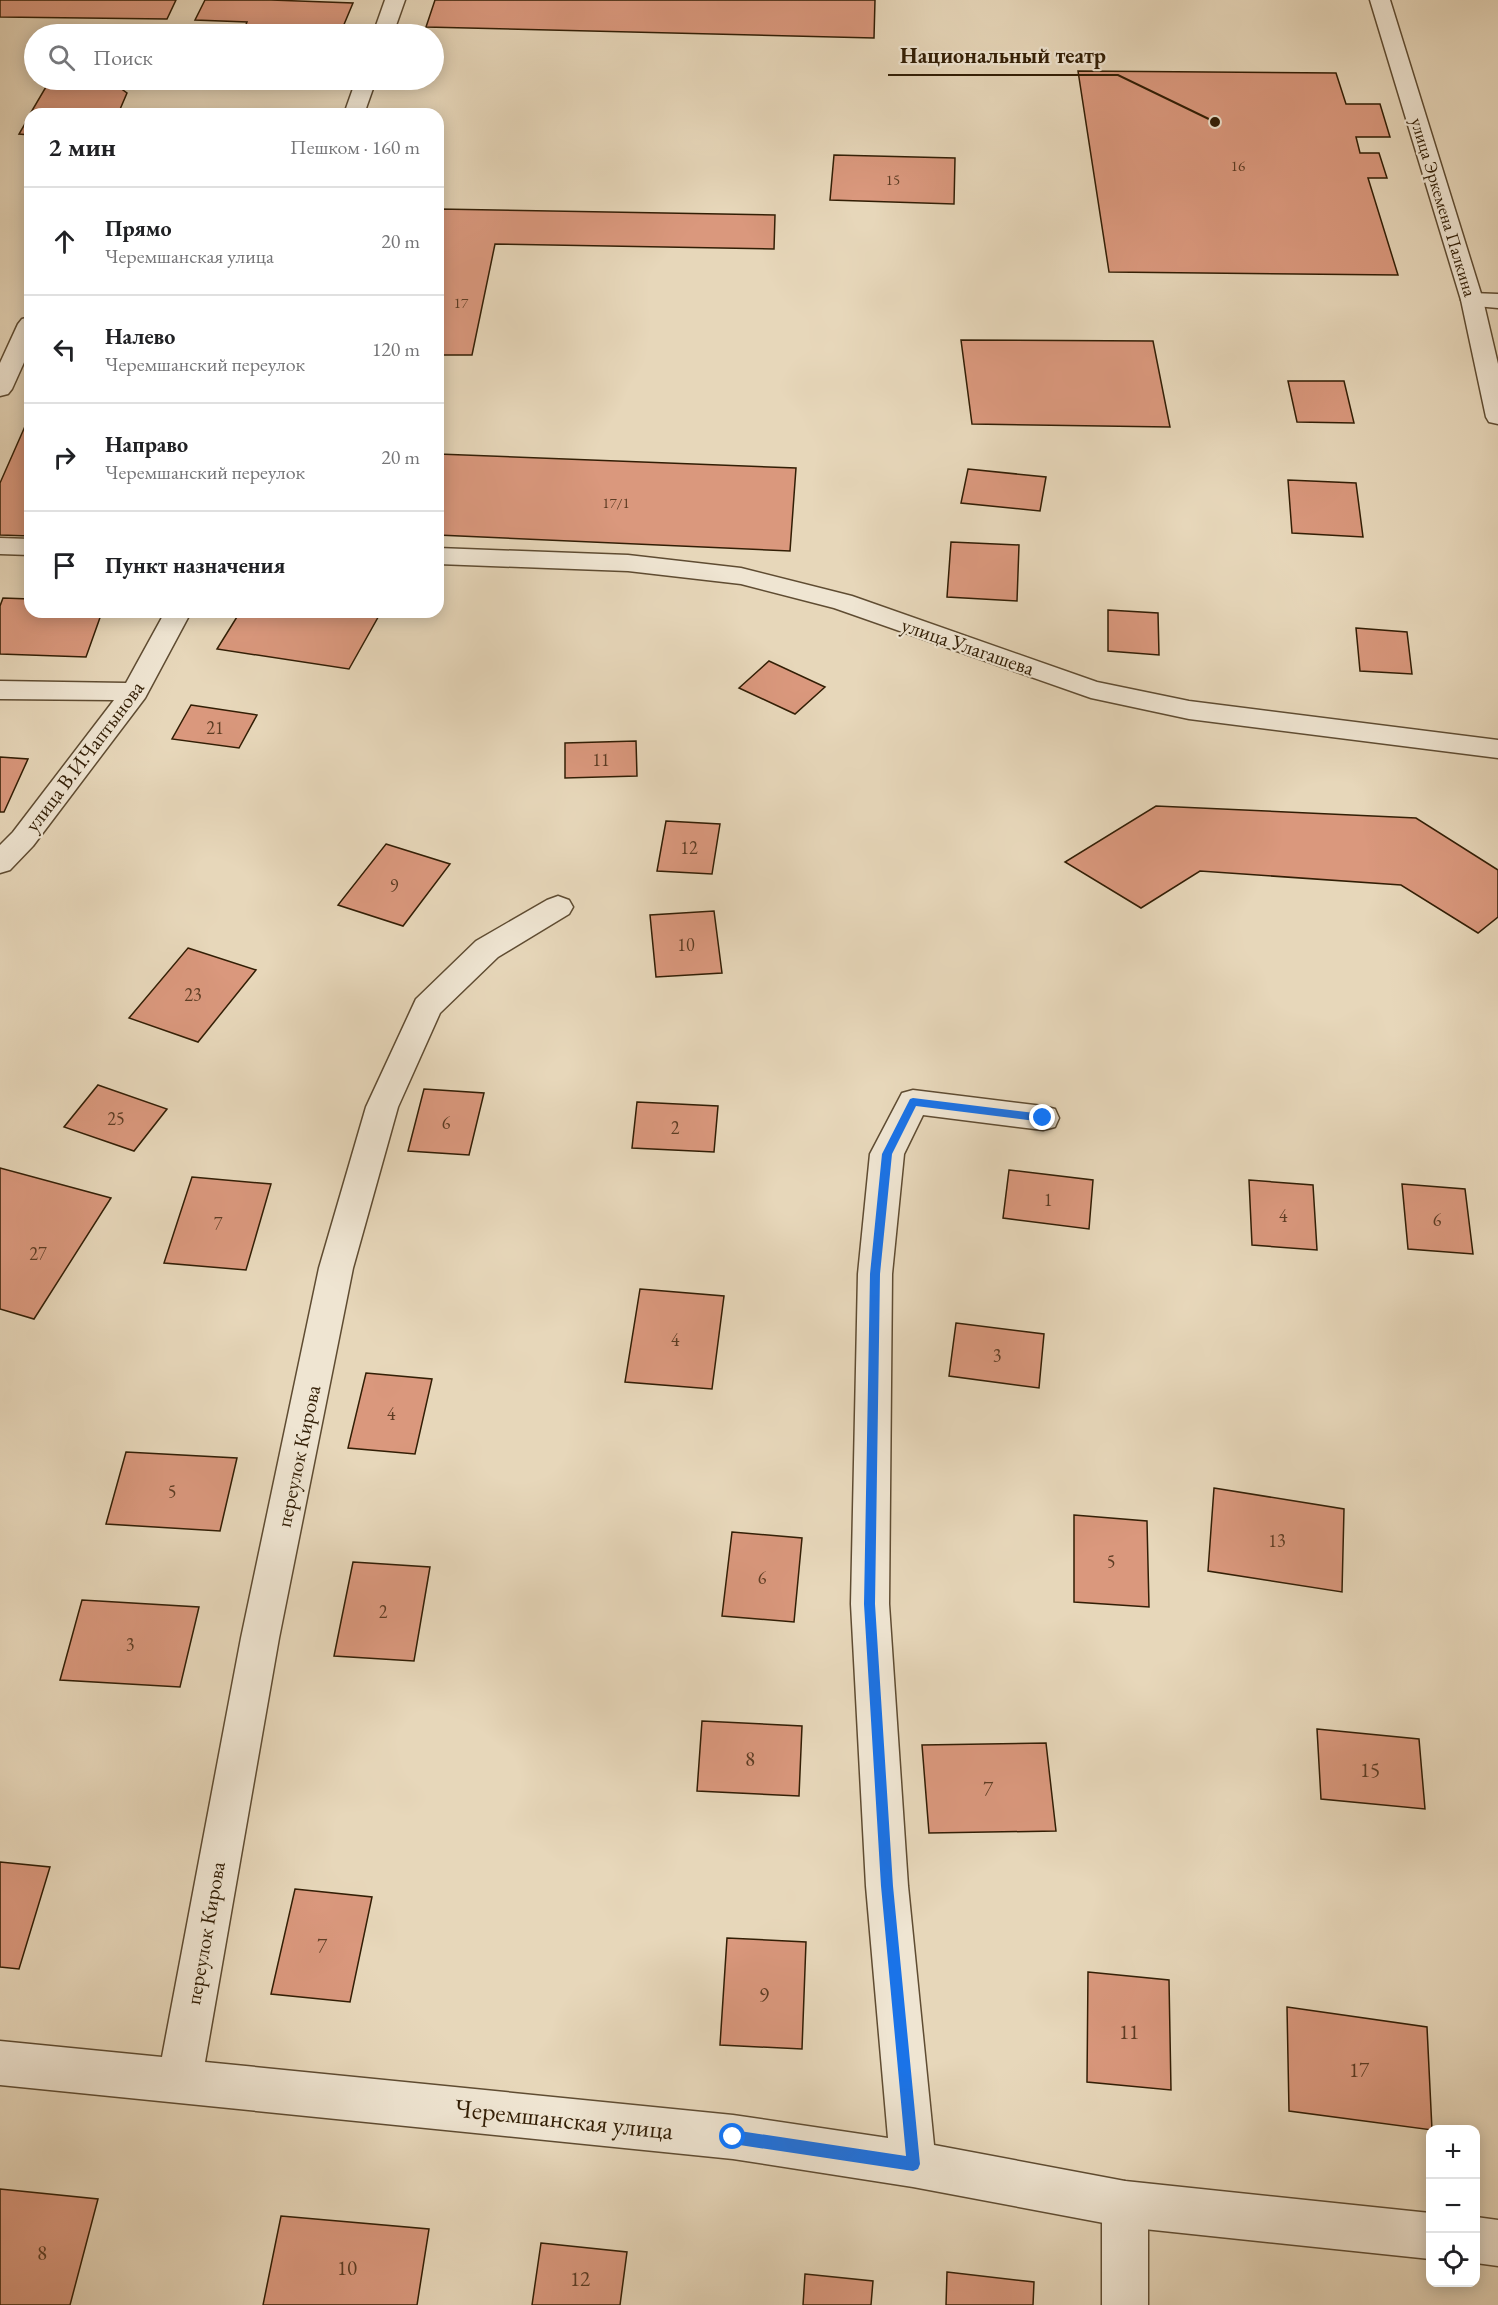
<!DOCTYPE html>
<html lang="ru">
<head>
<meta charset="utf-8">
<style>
	:root { --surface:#fff; --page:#f6f6f6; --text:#202124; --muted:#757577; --line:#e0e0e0 }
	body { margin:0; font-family:"EB Garamond",serif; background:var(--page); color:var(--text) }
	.controls { position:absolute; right:18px; bottom:18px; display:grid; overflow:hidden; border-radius:12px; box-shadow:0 3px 15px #0003 }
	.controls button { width:54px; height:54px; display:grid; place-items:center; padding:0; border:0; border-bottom:2px solid var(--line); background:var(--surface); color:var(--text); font:30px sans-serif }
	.stop { position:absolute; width:18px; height:18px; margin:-14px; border:4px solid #1a73e8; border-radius:50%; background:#fff }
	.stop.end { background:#1a73e8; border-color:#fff; box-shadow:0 2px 6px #0008 }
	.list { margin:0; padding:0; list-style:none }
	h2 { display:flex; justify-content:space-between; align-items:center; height:78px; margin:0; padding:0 24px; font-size:26px }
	h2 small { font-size:20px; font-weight:400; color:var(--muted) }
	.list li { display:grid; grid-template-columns:39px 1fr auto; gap:18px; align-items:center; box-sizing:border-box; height:108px; padding:0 24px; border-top:2px solid var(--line) }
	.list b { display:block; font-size:22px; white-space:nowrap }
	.list p { margin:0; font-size:20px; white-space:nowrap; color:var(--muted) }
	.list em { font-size:20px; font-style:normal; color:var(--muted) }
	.icon { flex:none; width:33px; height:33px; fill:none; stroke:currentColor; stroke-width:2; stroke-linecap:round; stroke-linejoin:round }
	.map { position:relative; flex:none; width:1498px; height:2305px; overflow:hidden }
	.search { position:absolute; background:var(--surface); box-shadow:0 3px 15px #0003; left:24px; top:24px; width:420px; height:66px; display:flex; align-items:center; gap:15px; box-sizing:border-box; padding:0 21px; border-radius:33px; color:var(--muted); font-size:22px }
	.panel { position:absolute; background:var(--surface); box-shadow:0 3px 15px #0003; left:24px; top:108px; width:420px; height:510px; border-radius:18px }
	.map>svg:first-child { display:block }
</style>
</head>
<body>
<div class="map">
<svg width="1498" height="2305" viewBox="0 0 1498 2305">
	<rect width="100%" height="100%" fill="#e7d7ba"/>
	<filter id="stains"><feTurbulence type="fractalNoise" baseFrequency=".00333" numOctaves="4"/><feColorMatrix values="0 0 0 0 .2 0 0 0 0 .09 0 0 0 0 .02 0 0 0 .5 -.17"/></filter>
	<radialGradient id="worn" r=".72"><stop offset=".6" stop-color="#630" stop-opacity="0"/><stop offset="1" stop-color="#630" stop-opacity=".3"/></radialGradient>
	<g fill="#da987d" stroke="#321e05" stroke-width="1.5">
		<polygon points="0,0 176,0 167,19 0,17"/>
		<polygon points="205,0 271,0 353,3 340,34 242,34 247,22 195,20"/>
		<polygon points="435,0 875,0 874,38 426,27"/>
		<polygon points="1078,71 1336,73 1346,104 1380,104 1390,137 1356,137 1360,153 1379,153 1387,178 1368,178 1398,275 1109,272"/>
		<polygon points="50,80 109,80 127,93 118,114 30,114"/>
		<polygon points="30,115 30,135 19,134"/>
		<polygon points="834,155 955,158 954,204 830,200"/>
		<polygon points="438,209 775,215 774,249 495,244 472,355 438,355"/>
		<polygon points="961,340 1153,341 1170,427 972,424"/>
		<polygon points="1288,381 1344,381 1354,423 1297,422"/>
		<polygon points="30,415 30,536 0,535 0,483"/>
		<polygon points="438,454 796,468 790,551 438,535"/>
		<polygon points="968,469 1046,477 1040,511 961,503"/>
		<polygon points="1288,480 1356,483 1363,537 1292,533"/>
		<polygon points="951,542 1019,545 1017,601 947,597"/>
		<polygon points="3,598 30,599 30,612 102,612 86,657 0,654 0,606"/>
		<polygon points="1108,610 1158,613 1159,655 1108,651"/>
		<polygon points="240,612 381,612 349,669 217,649"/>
		<polygon points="1356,628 1407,632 1412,674 1360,671"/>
		<polygon points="769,661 825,687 795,714 739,688"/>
		<polygon points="191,705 257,715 239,748 172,739"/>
		<polygon points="636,741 637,776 565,778 565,743"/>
		<polygon points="0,757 28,759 4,812 0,812"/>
		<polygon points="1156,806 1416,818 1498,870 1498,917 1478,933 1401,885 1200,871 1141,908 1065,862"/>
		<polygon points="666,821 720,824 712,874 657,871"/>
		<polygon points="386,844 450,864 403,926 338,905"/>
		<polygon points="714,911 722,973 656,977 650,915"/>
		<polygon points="188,948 256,970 198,1042 129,1018"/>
		<polygon points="98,1085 167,1109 134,1151 64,1127"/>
		<polygon points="424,1089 484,1093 469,1155 408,1151"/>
		<polygon points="637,1102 718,1106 714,1152 632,1148"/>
		<polygon points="0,1168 111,1198 34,1319 0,1309"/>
		<polygon points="1009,1170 1093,1180 1089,1229 1003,1218"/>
		<polygon points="192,1177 271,1184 246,1270 164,1263"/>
		<polygon points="1249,1180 1313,1185 1317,1250 1252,1245"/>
		<polygon points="1402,1184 1465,1189 1473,1254 1408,1249"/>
		<polygon points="640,1289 724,1296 712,1389 625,1382"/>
		<polygon points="956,1323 1044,1334 1039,1388 949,1376"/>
		<polygon points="366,1373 432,1379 415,1454 348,1448"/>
		<polygon points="126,1452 237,1458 220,1531 106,1524"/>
		<polygon points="1214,1488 1344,1509 1342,1592 1208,1571"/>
		<polygon points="1074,1515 1147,1521 1149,1607 1074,1602"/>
		<polygon points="732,1532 802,1538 794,1622 722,1616"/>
		<polygon points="353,1562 430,1567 414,1661 334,1656"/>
		<polygon points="82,1600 199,1607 180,1687 60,1680"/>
		<polygon points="702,1721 802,1726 799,1796 697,1791"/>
		<polygon points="1317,1729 1419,1739 1425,1809 1321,1799"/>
		<polygon points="1046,1743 1056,1831 929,1833 922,1745"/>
		<polygon points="0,1862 50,1867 19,1969 0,1967"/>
		<polygon points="295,1889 372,1897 350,2002 271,1994"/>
		<polygon points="727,1938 806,1942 802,2049 720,2045"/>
		<polygon points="1088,1972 1169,1980 1171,2090 1087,2082"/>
		<polygon points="1287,2007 1427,2027 1432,2130 1289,2111"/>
		<polygon points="0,2189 98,2199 70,2305 0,2305"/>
		<polygon points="281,2216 429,2229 417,2305 263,2305"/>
		<polygon points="541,2243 627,2252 620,2305 532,2305"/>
		<polygon points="947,2272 1034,2282 1033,2305 946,2305"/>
		<polygon points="805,2274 873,2281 871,2305 803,2305"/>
	</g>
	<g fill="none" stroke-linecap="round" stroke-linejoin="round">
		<defs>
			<g id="lane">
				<polygon points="1472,293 1498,294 1498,308 1464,305 1461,300 1464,295"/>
				<polygon points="30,317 30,349 12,389 8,394 0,396 0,363 18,324 22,319"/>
				<polygon points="0,538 30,539 30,555 0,554"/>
				<polygon points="1125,2181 1141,2188 1148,2204 1148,2305 1102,2305 1102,2204 1109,2188"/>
			</g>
			<g id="street">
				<polygon points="385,0 405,0 393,34 373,34"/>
				<polygon points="1370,0 1390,0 1483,300 1498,364 1498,424 1489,422 1486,417 1461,300"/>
				<polygon points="356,80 376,80 364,114 344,114"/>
				<polygon points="438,548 628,555 741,568 852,596 1097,682 1189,701 1498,740 1498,758 1189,719 1091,698 834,608 741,584 628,571 438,564"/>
				<polygon points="165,612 191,612 145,698 33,846 10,870 0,873 0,845 13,832 114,700 0,699 0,681 126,683"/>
				<polygon points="558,896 569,900 573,907 569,914 498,957 440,1013 398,1107 353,1268 279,1638 205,2062 733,2115 888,2138 866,1886 851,1604 858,1274 870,1154 902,1093 913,1090 1043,1106 1055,1109 1059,1118 1055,1127 1043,1130 923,1115 904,1154 892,1274 889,1604 908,1886 934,2145 1125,2181 1430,2213 1430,2259 1125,2227 913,2187 733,2159 0,2085 0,2041 162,2057 241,1638 319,1268 366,1107 416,999 476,941 547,900"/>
				<polygon points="1476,2217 1498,2220 1498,2266 1476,2263"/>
			</g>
		</defs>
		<use href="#lane" stroke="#5f4c32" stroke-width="3"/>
		<use href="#street" stroke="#5f4c32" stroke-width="3"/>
		<use href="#lane" fill="#efe5d2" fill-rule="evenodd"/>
		<use href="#street" fill="#efe5d2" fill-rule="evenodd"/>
	</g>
	<polygon fill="#1a73e8" points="913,1098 1043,1114 1048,1118 1043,1122 916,1106 892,1154 880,1274 875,1604 893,1886 920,2164 918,2169 913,2171 733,2144 729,2142 727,2137 729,2132 733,2130 906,2156 881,1886 864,1604 870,1274 882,1154 910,1099"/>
	<g text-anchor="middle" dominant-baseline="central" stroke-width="4.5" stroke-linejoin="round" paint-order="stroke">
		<g font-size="15" fill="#5c3c23">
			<text x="1238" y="165">16</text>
			<text x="893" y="179">15</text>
			<text x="461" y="302">17</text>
			<text x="616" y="502">17/1</text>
		</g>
		<g font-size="18" fill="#321e05" stroke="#efe5d2">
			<text transform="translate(1444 207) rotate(73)">улица Эркемена Палкина</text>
		</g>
		<g font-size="18" fill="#5c3c23">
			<text x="215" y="727">21</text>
			<text x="601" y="759">11</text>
			<text x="689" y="847">12</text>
			<text x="394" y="885">9</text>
			<text x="686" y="944">10</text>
			<text x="193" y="994">23</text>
			<text x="116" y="1118">25</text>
			<text x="446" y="1122">6</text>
			<text x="675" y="1127">2</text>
			<text x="1048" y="1199">1</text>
			<text x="1283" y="1215">4</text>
			<text x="1437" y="1219">6</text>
			<text x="218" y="1223">7</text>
			<text x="38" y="1253">27</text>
			<text x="675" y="1339">4</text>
			<text x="997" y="1355">3</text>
			<text x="391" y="1413">4</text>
			<text x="172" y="1491">5</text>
			<text x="1277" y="1540">13</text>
			<text x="1111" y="1561">5</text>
			<text x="762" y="1577">6</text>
			<text x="383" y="1611">2</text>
			<text x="130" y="1644">3</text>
		</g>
		<g font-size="21" fill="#321e05" stroke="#efe5d2">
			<text transform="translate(968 646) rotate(19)">улица Улагашева</text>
			<text transform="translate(84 756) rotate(-53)">улица В.И.Чаптынова</text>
			<text transform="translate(298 1456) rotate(-78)">переулок Кирова</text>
			<text transform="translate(205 1933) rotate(-80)">переулок Кирова</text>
		</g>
		<g font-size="21" fill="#5c3c23">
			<text x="750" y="1758">8</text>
			<text x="1370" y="1769">15</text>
			<text x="988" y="1788">7</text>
			<text x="322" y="1945">7</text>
			<text x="764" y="1994">9</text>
			<text x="1129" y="2031">11</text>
			<text x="1359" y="2069">17</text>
			<text x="42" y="2252">8</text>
			<text x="347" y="2267">10</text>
			<text x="580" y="2278">12</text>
		</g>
		<g font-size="26" fill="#321e05" stroke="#efe5d2">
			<text transform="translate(564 2119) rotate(6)">Черемшанская улица</text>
		</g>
	</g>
	<path fill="none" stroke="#321e05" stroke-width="2" d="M1215 122L1118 75H888"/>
	<circle fill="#321e05" stroke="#efe5d2" stroke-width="2" cx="1215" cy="122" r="6"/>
	<g font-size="22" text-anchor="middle" font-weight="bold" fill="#321e05" stroke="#efe5d2" stroke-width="4.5" stroke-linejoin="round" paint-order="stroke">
		<text x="1003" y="63">Национальный театр</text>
	</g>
	<rect width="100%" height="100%" filter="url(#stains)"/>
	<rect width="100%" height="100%" fill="url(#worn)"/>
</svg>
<div class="controls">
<button>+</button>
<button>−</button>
<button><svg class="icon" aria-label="locate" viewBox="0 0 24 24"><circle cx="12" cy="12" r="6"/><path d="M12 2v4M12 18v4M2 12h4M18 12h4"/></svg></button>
</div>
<div class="stop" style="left:733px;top:2137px"></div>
<div class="stop end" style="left:1043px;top:1118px"></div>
<div class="search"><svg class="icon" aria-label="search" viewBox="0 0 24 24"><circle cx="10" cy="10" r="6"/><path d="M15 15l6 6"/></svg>Поиск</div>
<section class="panel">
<h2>2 мин<small>Пешком · 160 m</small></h2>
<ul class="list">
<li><svg class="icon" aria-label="ahead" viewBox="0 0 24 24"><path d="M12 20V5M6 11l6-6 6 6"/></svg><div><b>Прямо</b><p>Черемшанская улица</p></div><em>20 m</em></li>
<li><svg class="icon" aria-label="left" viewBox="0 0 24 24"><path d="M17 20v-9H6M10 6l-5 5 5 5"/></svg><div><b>Налево</b><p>Черемшанский переулок</p></div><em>120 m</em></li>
<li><svg class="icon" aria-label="right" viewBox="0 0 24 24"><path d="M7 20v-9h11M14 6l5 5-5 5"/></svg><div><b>Направо</b><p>Черемшанский переулок</p></div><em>20 m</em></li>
<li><svg class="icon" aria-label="arrive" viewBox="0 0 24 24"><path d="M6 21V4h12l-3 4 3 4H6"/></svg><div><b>Пункт назначения</b></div></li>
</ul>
</section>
</div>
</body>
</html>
